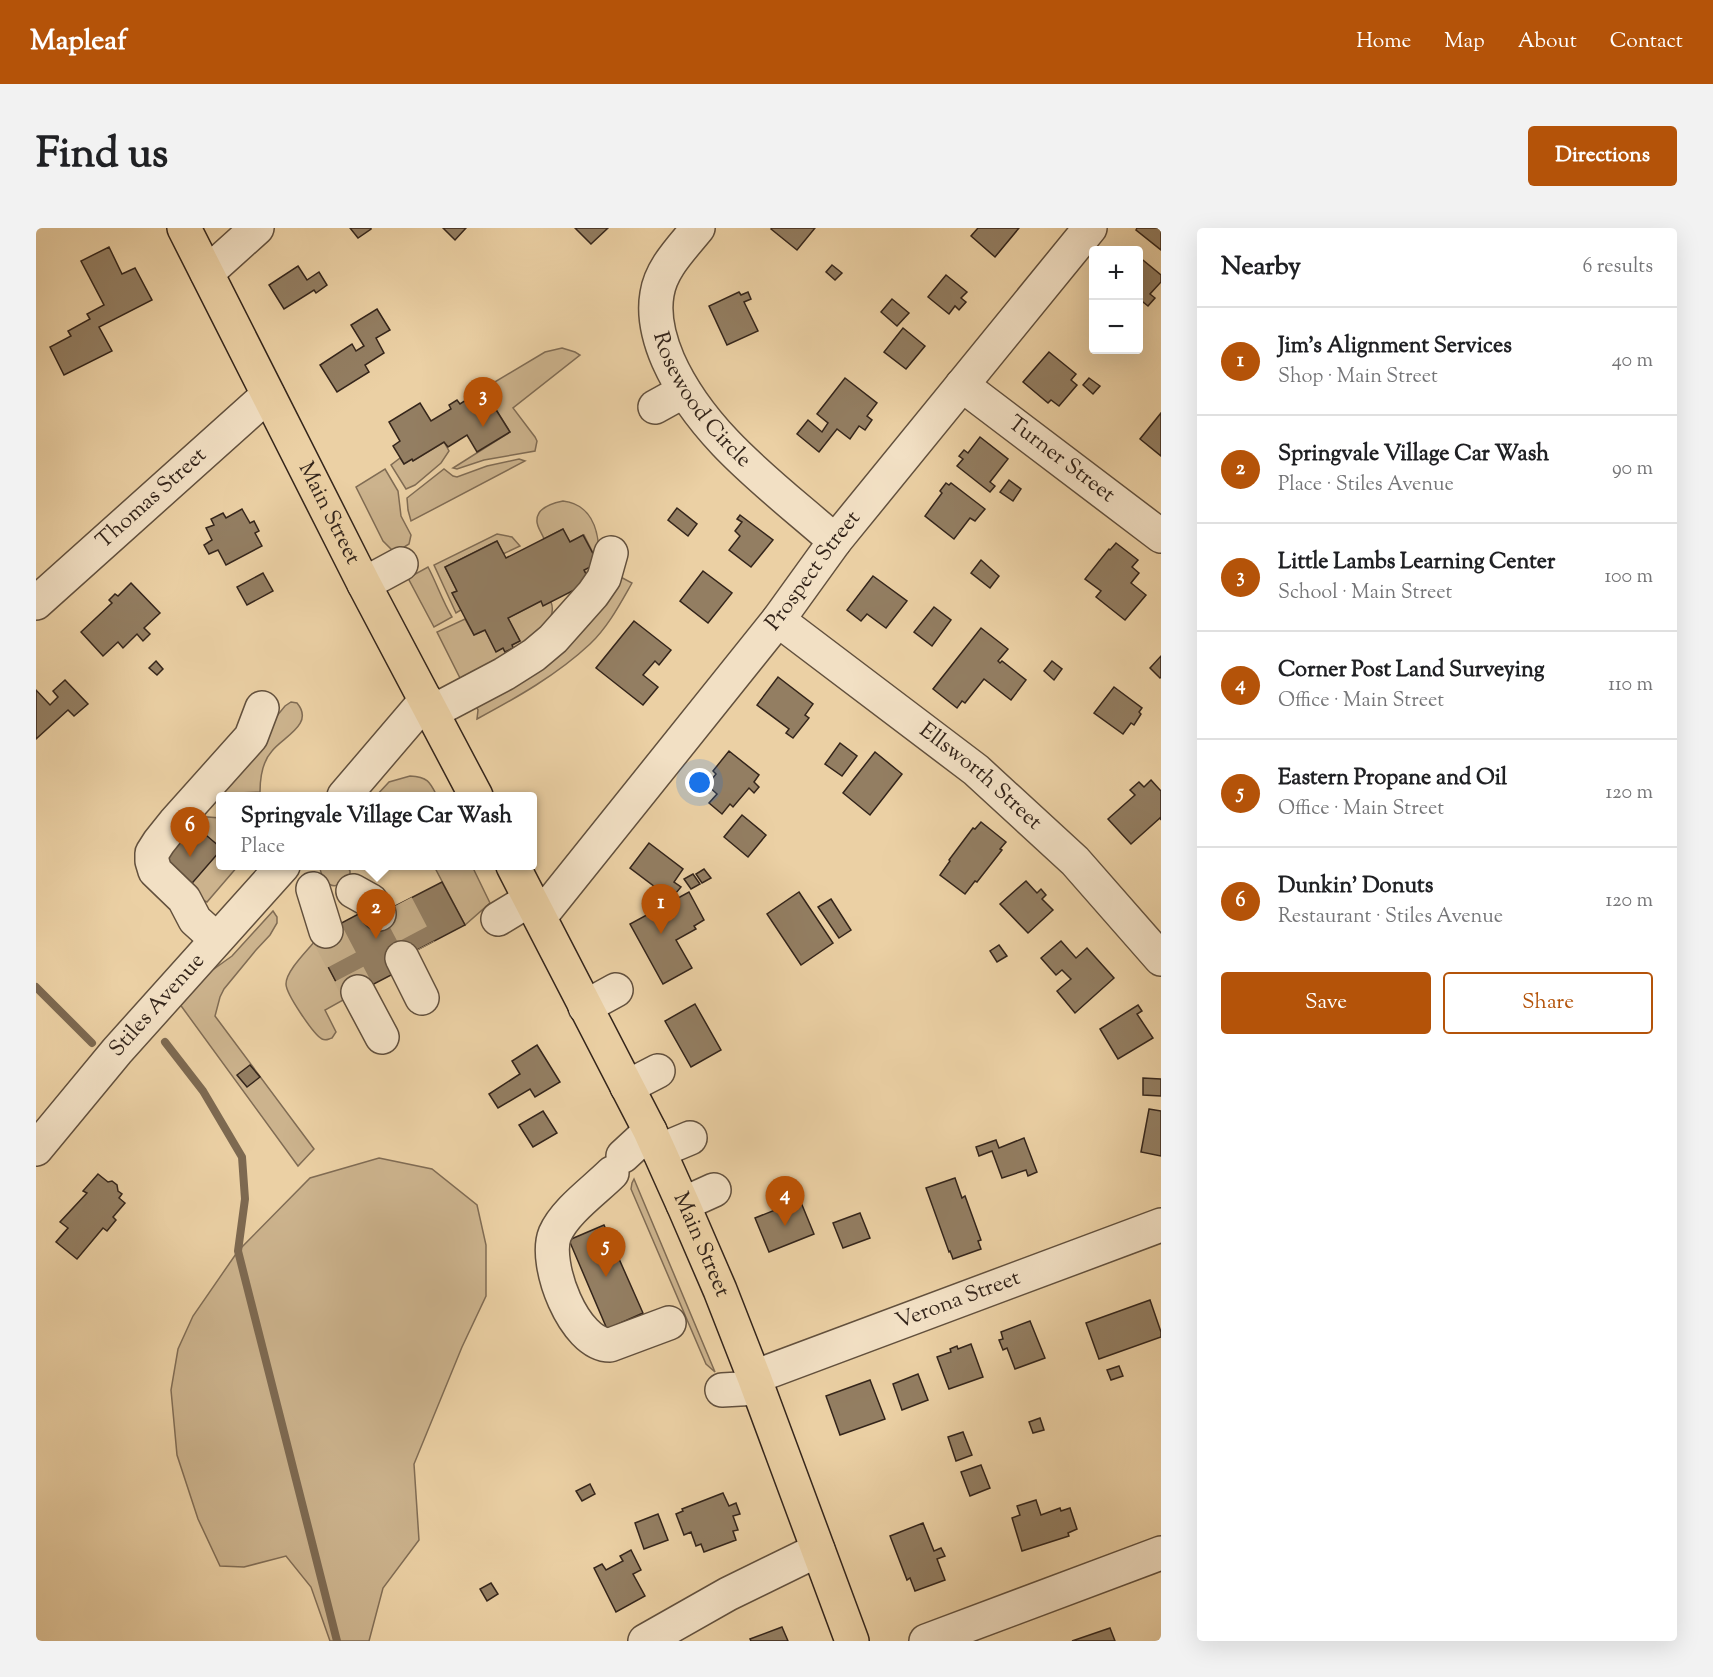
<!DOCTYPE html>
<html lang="en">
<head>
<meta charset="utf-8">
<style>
	:root { --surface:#fff; --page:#f2f2f2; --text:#202124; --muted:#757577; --line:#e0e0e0; --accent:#b45309 }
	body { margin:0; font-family:"Sorts Mill Goudy",serif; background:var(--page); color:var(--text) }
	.controls { position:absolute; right:18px; top:18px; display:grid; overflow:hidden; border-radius:6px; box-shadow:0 6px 24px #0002 }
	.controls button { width:54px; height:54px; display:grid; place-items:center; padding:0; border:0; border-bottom:2px solid var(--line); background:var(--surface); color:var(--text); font:30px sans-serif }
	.you { position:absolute; left:664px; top:555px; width:21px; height:21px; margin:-15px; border:4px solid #fff; border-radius:50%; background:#1a73e8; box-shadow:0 0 0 9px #1a73e833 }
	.badge { display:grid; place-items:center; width:39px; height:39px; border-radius:50%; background:var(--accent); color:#fff; font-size:20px; font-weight:700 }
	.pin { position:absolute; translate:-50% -50px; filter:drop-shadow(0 2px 3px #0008) }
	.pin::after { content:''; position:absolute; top:32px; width:21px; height:18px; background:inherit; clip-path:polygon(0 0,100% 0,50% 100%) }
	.popup { position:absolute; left:180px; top:564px; width:321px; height:78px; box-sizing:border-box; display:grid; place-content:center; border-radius:6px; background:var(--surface); filter:drop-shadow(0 2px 4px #0005); font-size:20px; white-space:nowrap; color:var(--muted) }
	.popup b { font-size:22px; color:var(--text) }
	.popup::after { content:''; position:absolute; left:50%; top:100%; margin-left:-12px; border:12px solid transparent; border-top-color:var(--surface) }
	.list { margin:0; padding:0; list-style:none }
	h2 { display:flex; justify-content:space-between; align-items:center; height:78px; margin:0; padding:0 24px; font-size:26px }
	h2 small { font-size:20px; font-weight:400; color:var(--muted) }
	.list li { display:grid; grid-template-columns:39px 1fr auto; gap:18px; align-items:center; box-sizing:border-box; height:108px; padding:0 24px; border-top:2px solid var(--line) }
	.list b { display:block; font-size:22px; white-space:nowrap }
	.list p { margin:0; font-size:20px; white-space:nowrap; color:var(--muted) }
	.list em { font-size:20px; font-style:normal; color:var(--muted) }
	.actions { display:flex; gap:12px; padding:18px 24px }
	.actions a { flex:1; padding:14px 0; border:2px solid var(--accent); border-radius:6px; text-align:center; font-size:21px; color:var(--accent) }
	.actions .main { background:var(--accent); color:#fff }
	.map { position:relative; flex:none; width:1125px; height:1413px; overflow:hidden; border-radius:6px }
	header { display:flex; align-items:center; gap:36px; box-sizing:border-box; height:84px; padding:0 30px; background:var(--accent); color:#fff }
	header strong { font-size:28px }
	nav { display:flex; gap:33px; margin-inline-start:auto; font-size:21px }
	.intro { display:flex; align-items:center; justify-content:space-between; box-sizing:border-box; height:144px; padding:0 36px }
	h1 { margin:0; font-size:42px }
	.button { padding:15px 27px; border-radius:6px; background:var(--accent); color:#fff; font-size:21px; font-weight:700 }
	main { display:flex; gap:36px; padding:0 36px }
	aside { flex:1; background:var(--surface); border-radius:6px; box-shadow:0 6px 24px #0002 }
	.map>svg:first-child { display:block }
</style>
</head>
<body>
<header>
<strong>Mapleaf</strong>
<nav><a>Home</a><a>Map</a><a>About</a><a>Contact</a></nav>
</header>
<div class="intro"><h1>Find us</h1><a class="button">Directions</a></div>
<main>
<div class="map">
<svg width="1125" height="1413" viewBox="0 0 1125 1413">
	<rect width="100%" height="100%" fill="#ebd0a4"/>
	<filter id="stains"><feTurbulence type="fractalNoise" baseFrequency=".00333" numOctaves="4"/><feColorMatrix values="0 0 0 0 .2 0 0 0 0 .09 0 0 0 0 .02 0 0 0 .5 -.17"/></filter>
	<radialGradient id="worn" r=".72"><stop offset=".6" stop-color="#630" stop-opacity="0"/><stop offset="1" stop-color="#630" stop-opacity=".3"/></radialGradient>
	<g fill="#ccb38d" stroke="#806c54" stroke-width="1.5">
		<polygon points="526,120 539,124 544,127 477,180 499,209 501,213 499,223 448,232 421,241 417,240 474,204 447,161 509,124"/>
		<polygon points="408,214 413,223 405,235 379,257 370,261 355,237 364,230 368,236 376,231 377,233"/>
		<polygon points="483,231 489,233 375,293 372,282 371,270 408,241 417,248 421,249 451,238"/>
		<polygon points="349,241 362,263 365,288 375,307 373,316 359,325 347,313 320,259"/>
		<path d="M527,273C554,276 562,300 563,323C564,335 564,345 554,354L548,342L562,335L548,307L534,314L527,301L508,311C506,305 500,298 501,292C501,279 517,275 527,273Z"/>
		<polygon points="461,306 476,309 484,318 467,326 461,313 409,339 421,363 416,365 425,382 420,385 398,337"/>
		<path d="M392,339C401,356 406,372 416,389L398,399L372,350Z"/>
		<path d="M579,346L596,355C584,376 572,399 554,416C521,447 480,470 441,491L442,482L437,473L540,410L554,395L565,379Z"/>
		<path d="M505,373L515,374C523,394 494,414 481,427L476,417L484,413L472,390Z"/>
		<polygon points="429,391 438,407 449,402 460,423 467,420 473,432 427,456 401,404"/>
		<path d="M255,474L261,475C279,496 247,509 236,523C226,534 224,550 224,564L177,566L249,478Z"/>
		<path d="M374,548C392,549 394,554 401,568H340L353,554Z"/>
		<polygon points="159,588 184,590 184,638 202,638 171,674 160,669 125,626"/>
		<path d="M284,638H311L314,643V648C311,651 306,656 302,657C291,661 284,646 284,638Z"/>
		<polygon points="398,638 436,638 454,675 429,697"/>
		<polygon points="237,683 241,689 241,695 234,707 220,722 188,761 184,769 179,788 278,921 262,938 143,775 164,751 196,728"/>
		<path d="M279,713L309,771L289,782L300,804L296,810C292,811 290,813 286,811C278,807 250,766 250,756C250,743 271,723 279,713Z"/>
		<polygon points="343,930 396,941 441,977 450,1017 450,1068 426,1119 378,1236 383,1312 347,1360 333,1413 294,1413 275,1359 250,1328 208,1339 184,1338 162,1291 141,1227 135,1162 142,1121 157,1088 202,1023 274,950"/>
		<polygon points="598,951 679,1144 670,1136 595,961 596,955"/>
	</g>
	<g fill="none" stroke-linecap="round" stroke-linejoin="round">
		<g stroke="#7d6951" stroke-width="8">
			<polyline points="0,759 56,815"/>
			<polyline points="129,814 167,863 206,929 209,971 202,1023 301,1413"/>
		</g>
	</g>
	<g fill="#937e62" stroke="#34251b" stroke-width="1.5">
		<polygon points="314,0 335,0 335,1 322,10"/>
		<polygon points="407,0 430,0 419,12"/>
		<polygon points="539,0 572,0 555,16"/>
		<polygon points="736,0 779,0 761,22 735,1"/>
		<polygon points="942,0 983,0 959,29 935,8"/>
		<polygon points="1101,0 1125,0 1125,22 1100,2"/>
		<polygon points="73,19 86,46 99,40 116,72 63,99 76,123 28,147 14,119 35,108 32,103 54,91 51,86 68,77 45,33"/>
		<polygon points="1102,28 1125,47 1125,54 1114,66 1119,70 1112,78 1107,74 1102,80"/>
		<polygon points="796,37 806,45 799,52 790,44"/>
		<polygon points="262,38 271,52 283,44 291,57 280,65 278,62 248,81 233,57"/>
		<polygon points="910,47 931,64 925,70 930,74 923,82 919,78 913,86 892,69"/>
		<polygon points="703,64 705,67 712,64 715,71 708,74 722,103 691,117 673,78"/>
		<polygon points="856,71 873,85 861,98 845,84"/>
		<polygon points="341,81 354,102 340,110 348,125 329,137 333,144 301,164 284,137 316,116 320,123 328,118 315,97"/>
		<polygon points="867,100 889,118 870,141 848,124"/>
		<polygon points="1013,124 1040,146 1035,152 1041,157 1023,178 1015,172 1012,175 987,154"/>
		<polygon points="809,150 841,175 831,188 836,192 829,202 823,198 814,211 801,201 783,224 761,206 772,192 786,204 792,195 781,186"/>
		<polygon points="1053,150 1064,158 1057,166 1047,157"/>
		<polygon points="447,161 474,204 441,224 431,207 412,219 408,214 377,233 376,231 368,236 357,218 364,213 353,194 384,175 395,193 415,181 413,177 421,172 424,176"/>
		<polygon points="1125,185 1125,228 1104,211"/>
		<polygon points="944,209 972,231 954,254 959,258 954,264 921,238 927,231 923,228 928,222 932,225"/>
		<polygon points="973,252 985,261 977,273 964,264"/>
		<polygon points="910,255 913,257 915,255 949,281 939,293 934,290 918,311 889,288 906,265 904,263"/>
		<polygon points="641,280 661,296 652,308 632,292"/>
		<polygon points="206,281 214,295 218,293 223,303 219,305 226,318 190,337 182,322 173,326 168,317 176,312 170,300 178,297 175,291 187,285 190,290"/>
		<polygon points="704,287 737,312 715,339 693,322 704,308 699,303 706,294 701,291"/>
		<polygon points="527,301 534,314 547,307 562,335 548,342 554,354 507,378 505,373 472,390 484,413 476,417 477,420 469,424 467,420 460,424 449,402 438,407 416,365 421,363 409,339 461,313 470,330"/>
		<polygon points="1080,315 1102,332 1096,339 1103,345 1095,355 1110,367 1089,392 1060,369 1065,363 1049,351 1073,321 1074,322"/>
		<polygon points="945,332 963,348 954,360 935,345"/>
		<polygon points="667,343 696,365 672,395 644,373"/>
		<polygon points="227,345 237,363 211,377 201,359"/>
		<polygon points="837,348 871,373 850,400 831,386 825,393 811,382"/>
		<polygon points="95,355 124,385 108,400 114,406 107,413 101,406 87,420 82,414 67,428 45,404 76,375 73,372 79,366 82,368"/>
		<polygon points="898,379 915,392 896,418 878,404"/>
		<polygon points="598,393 635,422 623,437 619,433 607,447 622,459 607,477 560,440"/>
		<polygon points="945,400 972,421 962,433 964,435 966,433 990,452 975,472 948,451 929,475 926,473 921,480 897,461"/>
		<polygon points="1125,428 1125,449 1124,450 1114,440"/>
		<polygon points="120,433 127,441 121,447 113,440"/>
		<polygon points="1016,433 1026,441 1018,452 1008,443"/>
		<polygon points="742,449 777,476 769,487 773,490 757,510 750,505 753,501 721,477"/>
		<polygon points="29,452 52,476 38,488 32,482 0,511 0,462 14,477 22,469 17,463"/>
		<polygon points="1078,459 1106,480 1103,484 1105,486 1098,497 1095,495 1087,506 1058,485"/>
		<polygon points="804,515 821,528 806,548 789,536"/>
		<polygon points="693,523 723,547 718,554 723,559 718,565 713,560 697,579 694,576 686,586 673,575 681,566 671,557 680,546 677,543"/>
		<polygon points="839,524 866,546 834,587 807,565"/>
		<polygon points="1115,552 1125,563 1125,592 1124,590 1095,616 1072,591 1099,567 1094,562 1103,554 1108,559"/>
		<polygon points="706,587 730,607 712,629 688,609"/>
		<polygon points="945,594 970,614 964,621 966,622 941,654 939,653 929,666 904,647 914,633 913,632 937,600 939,601"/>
		<polygon points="157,596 184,619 184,623 151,661 122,638"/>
		<polygon points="613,615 647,641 638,654 645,659 635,671 594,640"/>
		<polygon points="668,641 675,650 666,655 660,646"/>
		<polygon points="657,646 664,656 655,661 648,651"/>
		<polygon points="990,653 1001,665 1005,661 1010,667 1006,671 1017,682 992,705 964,676"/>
		<polygon points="406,654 429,697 356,735 361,744 309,771 277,710 330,682 334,691"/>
		<polygon points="653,664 668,692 658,698 660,701 640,712 656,740 627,756 594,696"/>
		<polygon points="763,664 797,715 765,737 731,686"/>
		<polygon points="795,671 815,702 803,710 782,679"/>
		<polygon points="1025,713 1040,730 1051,720 1078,750 1039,785 1021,763 1035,751 1026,742 1020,747 1005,730"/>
		<polygon points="963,717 971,728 961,734 954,723"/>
		<polygon points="659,776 685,822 655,839 629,793"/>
		<polygon points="1102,777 1106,783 1101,786 1117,810 1082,831 1064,801"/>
		<polygon points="501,817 524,854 499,869 494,861 462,880 453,866 484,846 476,833"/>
		<polygon points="214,837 224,849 211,859 201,847"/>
		<polygon points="1107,850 1125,851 1125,868 1107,867"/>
		<polygon points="1113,881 1125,883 1125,928 1105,924"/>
		<polygon points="507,883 521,905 497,919 483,897"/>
		<polygon points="988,910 1001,944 992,948 990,942 966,950 956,923 943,928 940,919 960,912 963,920"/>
		<polygon points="62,946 72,954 76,953 81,957 82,963 86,966 83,970 89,975 77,989 80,992 71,1003 67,1000 41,1031 20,1014 32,1000 24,994 51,965 47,963"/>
		<polygon points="919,950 926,970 929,968 945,1012 942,1013 945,1021 917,1031 914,1023 913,1024 890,960"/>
		<polygon points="764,972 778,1006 733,1024 719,990"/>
		<polygon points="824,985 834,1010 807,1020 797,995"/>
		<polygon points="568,997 607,1085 571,1101 533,1012"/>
		<polygon points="1114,1072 1125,1104 1125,1109 1063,1131 1050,1095"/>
		<polygon points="994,1093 1009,1130 979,1141 971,1120 967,1122 963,1112 967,1111 965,1104"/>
		<polygon points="935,1116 947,1149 913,1161 901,1129 915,1124 914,1121 921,1118 922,1121"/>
		<polygon points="1083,1138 1087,1148 1075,1152 1071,1142"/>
		<polygon points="882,1146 892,1172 866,1182 857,1156"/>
		<polygon points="834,1152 849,1191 804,1207 790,1168"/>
		<polygon points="1004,1190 1008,1202 997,1205 993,1194"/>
		<polygon points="927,1204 936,1227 920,1233 912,1209"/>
		<polygon points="945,1237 954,1260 934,1268 925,1244"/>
		<polygon points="554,1256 559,1266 546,1273 540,1263"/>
		<polygon points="687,1265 693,1278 700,1275 704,1286 697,1288 702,1302 697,1303 700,1312 668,1324 665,1316 660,1318 655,1304 648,1307 640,1286 647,1283 646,1281"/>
		<polygon points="1000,1272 1005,1287 1024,1280 1025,1283 1034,1280 1041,1301 1032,1305 1033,1308 986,1323 976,1290 984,1287 981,1278"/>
		<polygon points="622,1286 632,1312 608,1321 599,1295"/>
		<polygon points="887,1295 898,1323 905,1320 909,1328 901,1331 909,1352 879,1363 874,1350 871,1352 854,1308"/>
		<polygon points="595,1322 605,1342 597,1346 609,1368 580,1384 558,1340 566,1336 570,1342 587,1333 584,1328"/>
		<polygon points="455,1355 462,1366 451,1373 444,1361"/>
		<polygon points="746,1399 752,1413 715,1413 714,1411"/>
		<polygon points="1074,1400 1079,1413 1036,1413"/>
	</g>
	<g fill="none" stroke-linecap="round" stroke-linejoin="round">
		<g stroke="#c6ae89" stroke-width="33" stroke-dasharray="33 16" stroke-linecap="butt">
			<polyline points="361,677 384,721"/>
			<polyline points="290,703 322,764"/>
		</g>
		<defs>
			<g id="minor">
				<path id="s1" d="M662,0C646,20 625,40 621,66C617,89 623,111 632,132C666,209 738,259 799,313"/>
				<polyline points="171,45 221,0"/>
				<path id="s2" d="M926,157L1125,308"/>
				<polyline points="619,179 648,163"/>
				<polyline points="328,356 365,336"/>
				<path id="s3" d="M0,375L232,167"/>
				<path id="s4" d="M742,392L940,542L1039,633L1125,731"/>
				<polyline points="396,484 468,446 498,427 517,411 557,366 568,350 575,325"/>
				<polyline points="308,568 390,472"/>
				<polyline points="277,661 290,703"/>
				<polyline points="317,663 335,673 343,686"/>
				<path id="s5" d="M504,689L742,392L799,313L1054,0"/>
				<polyline points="462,691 495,671"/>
				<polyline points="180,711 159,692 148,671 119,643 116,633 116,625 123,614 139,594 215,509 226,480"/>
				<polyline points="366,730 386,770"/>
				<polyline points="322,764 346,809"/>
				<polyline points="549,779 580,762"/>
				<polyline points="591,859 622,843"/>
				<path id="s6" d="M0,921L81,823L247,638"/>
				<polyline points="623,923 654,910"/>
				<polyline points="587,928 614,903"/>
				<path d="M576,945C559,962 529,983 519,1006C507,1035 538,1117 574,1117L633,1095"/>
				<polyline points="647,976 678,962"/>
				<path id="s7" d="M718,1149L1125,997"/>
				<polyline points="686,1162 722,1160"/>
				<polyline points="609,1413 692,1366 782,1322"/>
				<polyline points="890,1413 1125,1325"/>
			</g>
			<g id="major">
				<path id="s8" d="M148,0L328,356L440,568"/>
				<path id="s9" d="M477,638L614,903L649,981L684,1062L718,1149L816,1413"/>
			</g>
		</defs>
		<use href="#minor" stroke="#62503d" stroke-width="36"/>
		<use href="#major" stroke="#34251b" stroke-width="36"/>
		<use href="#minor" stroke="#f2e0c4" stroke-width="33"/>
		<use href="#major" stroke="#ebd0a4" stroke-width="33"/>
	</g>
	<g text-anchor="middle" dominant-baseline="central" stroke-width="6" stroke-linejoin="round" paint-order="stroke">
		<g font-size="22" fill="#34251b" stroke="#f2e0c4">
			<text stroke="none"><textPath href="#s1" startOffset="198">Rosewood Circle</textPath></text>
			<text stroke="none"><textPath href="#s2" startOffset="124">Turner Street</textPath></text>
			<text stroke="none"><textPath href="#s3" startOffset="156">Thomas Street</textPath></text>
			<text stroke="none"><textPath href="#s8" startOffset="320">Main Street</textPath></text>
			<text stroke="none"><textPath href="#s5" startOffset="441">Prospect Street</textPath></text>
			<text stroke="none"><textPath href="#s4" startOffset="256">Ellsworth Street</textPath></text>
			<text stroke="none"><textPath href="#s6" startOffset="188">Stiles Avenue</textPath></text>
			<text stroke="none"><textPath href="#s9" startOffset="423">Main Street</textPath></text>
			<text stroke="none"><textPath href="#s7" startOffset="218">Verona Street</textPath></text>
		</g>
	</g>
	<rect width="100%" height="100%" filter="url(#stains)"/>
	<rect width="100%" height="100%" fill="url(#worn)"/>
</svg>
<div class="controls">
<button>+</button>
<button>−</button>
</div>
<div class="you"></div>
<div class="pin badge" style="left:625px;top:706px">1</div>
<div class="pin badge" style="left:340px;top:711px">2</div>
<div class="popup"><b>Springvale Village Car Wash</b>Place</div>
<div class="pin badge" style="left:447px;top:199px">3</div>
<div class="pin badge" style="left:749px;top:998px">4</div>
<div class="pin badge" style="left:570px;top:1049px">5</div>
<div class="pin badge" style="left:154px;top:629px">6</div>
</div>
<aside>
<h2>Nearby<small>6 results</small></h2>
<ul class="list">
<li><span class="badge">1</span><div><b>Jim's Alignment Services</b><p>Shop · Main Street</p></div><em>40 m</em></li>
<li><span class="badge">2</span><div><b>Springvale Village Car Wash</b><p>Place · Stiles Avenue</p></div><em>90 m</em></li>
<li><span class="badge">3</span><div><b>Little Lambs Learning Center</b><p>School · Main Street</p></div><em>100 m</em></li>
<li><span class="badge">4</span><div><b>Corner Post Land Surveying</b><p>Office · Main Street</p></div><em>110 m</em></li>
<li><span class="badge">5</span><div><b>Eastern Propane and Oil</b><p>Office · Main Street</p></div><em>120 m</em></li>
<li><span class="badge">6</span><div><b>Dunkin' Donuts</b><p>Restaurant · Stiles Avenue</p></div><em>120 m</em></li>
</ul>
<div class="actions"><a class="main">Save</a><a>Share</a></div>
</aside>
</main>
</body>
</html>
